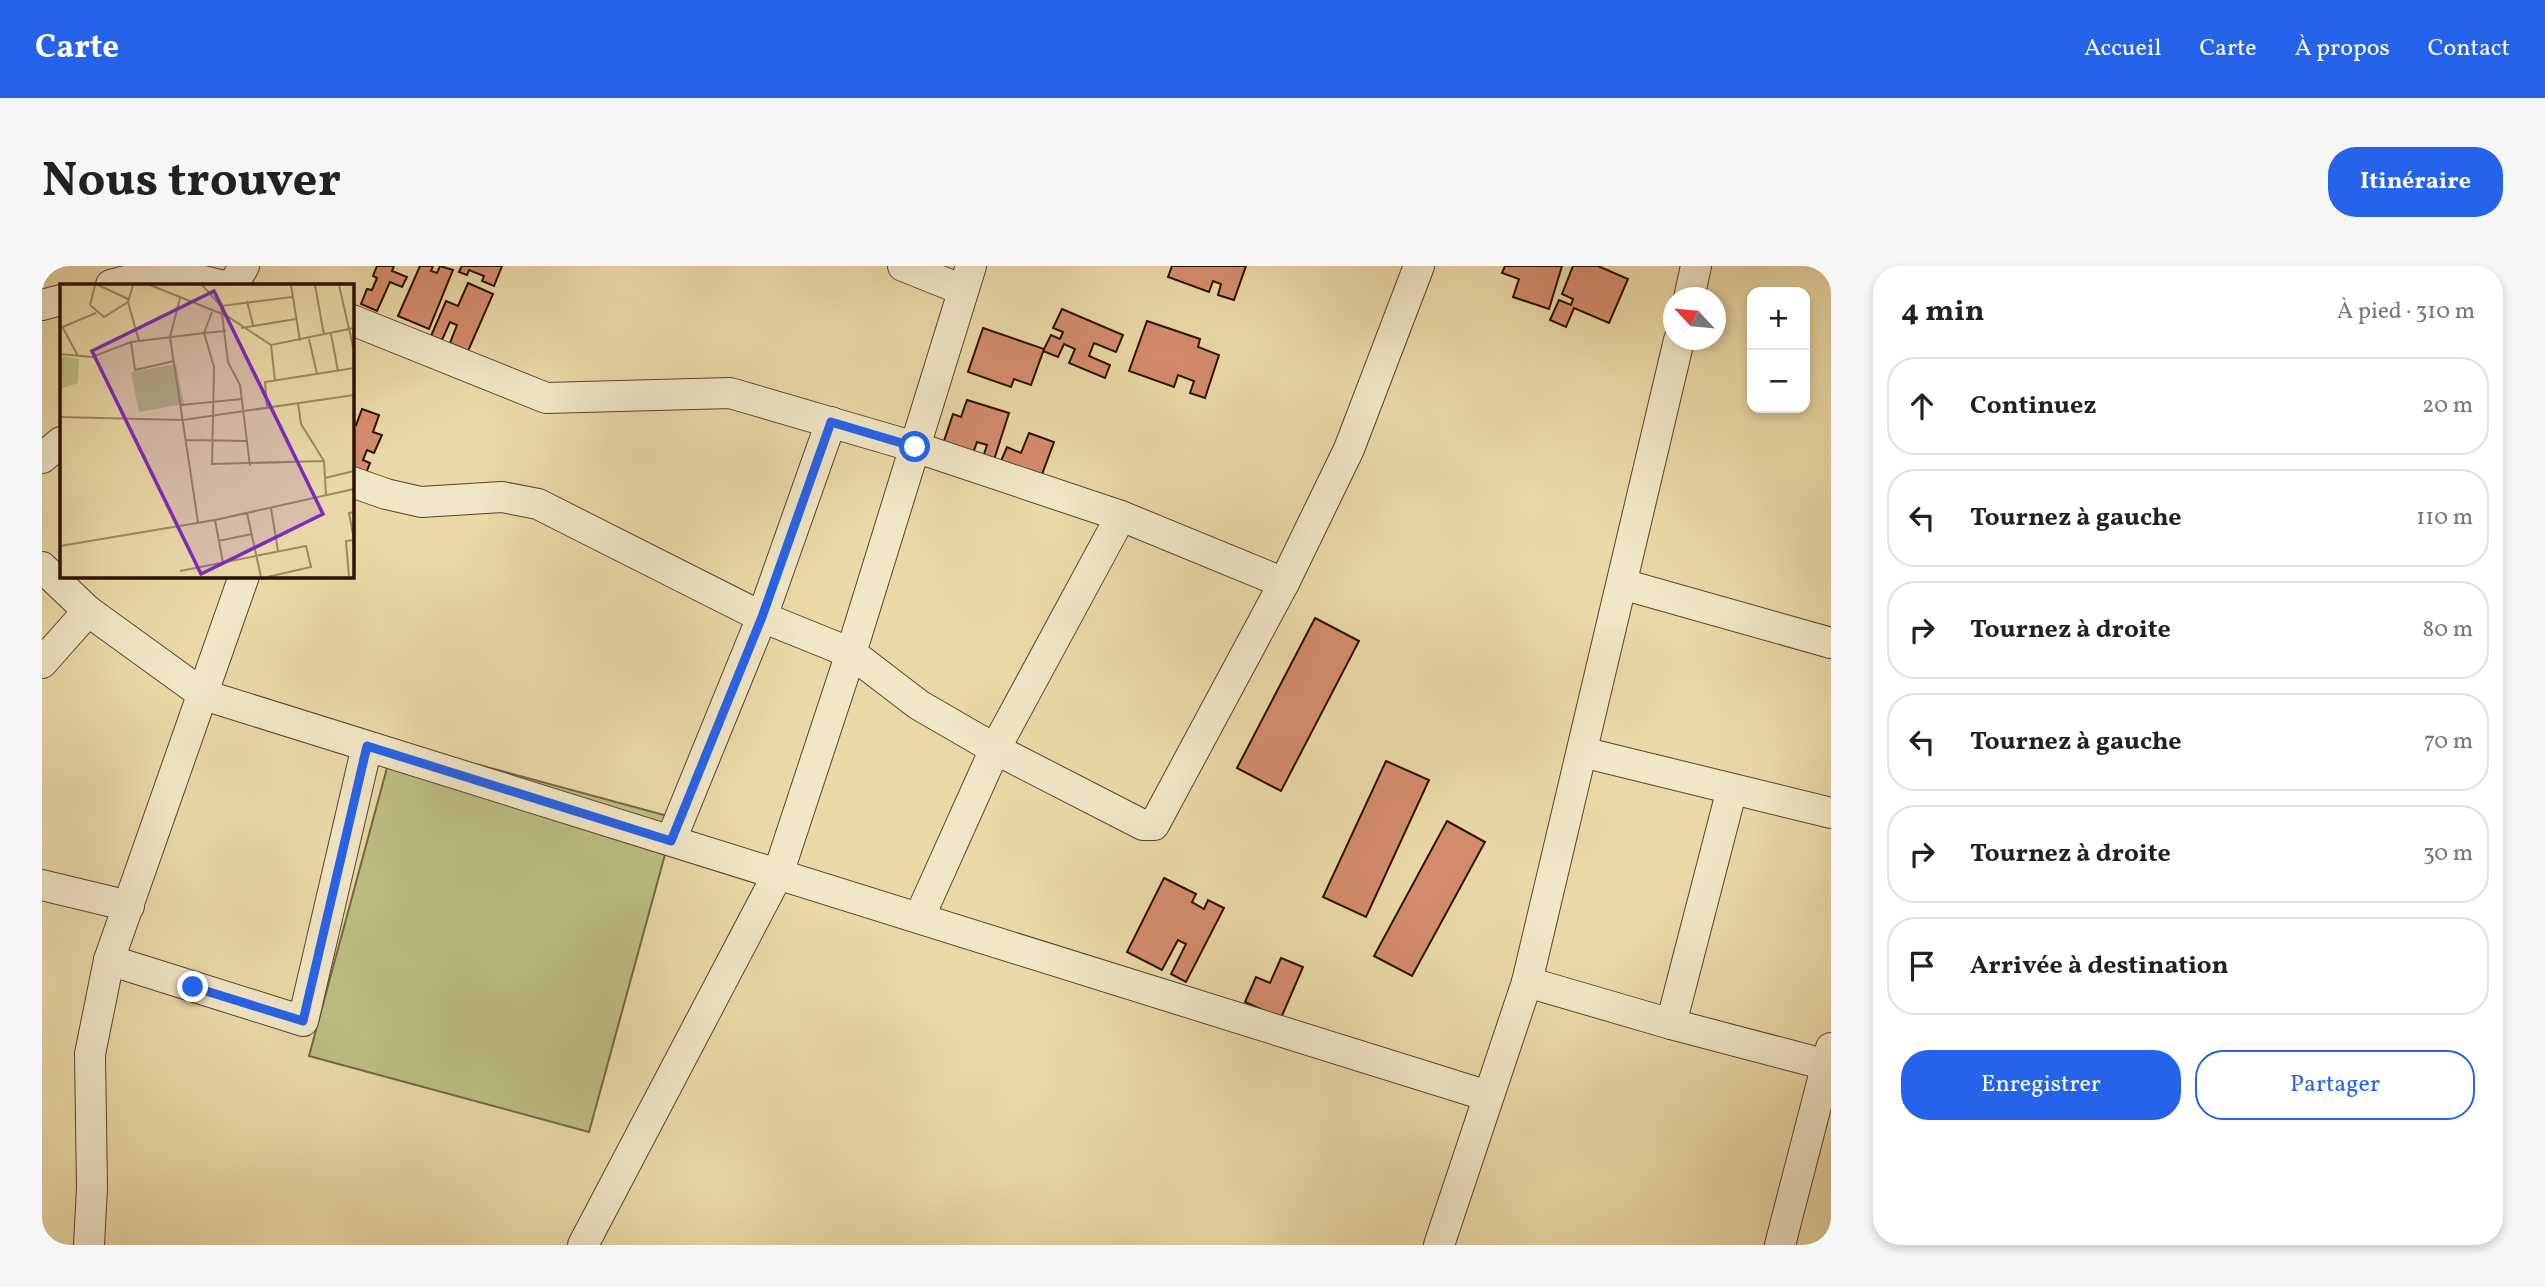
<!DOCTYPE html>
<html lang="fr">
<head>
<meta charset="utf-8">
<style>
	:root { --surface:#fff; --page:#f6f6f6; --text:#222; --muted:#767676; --line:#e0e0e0; --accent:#2563eb }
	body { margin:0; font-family:Vollkorn,serif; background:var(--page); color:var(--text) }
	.controls { position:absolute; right:21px; top:21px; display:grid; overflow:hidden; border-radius:14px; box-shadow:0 4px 10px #0003 }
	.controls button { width:63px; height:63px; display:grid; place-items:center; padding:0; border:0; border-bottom:2px solid var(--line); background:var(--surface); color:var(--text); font:35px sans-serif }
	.compass { position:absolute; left:1621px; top:21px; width:63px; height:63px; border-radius:50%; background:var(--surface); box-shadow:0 4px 10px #0003; rotate:296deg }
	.stop { position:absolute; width:21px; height:21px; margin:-16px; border:5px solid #2563eb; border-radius:50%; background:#fff }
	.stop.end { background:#2563eb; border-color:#fff; box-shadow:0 2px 7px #0008 }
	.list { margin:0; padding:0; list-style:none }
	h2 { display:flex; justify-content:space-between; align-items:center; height:91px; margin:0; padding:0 28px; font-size:30px }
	h2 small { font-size:23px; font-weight:400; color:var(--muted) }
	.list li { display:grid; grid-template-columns:46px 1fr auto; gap:21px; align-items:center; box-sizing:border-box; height:98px; margin:0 14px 14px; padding:0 14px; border:2px solid var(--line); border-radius:28px }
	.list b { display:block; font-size:26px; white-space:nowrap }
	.list em { font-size:23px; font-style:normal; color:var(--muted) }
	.actions { display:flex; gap:14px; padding:21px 28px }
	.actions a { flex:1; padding:16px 0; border:2px solid var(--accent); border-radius:28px; text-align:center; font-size:24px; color:var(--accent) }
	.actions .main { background:var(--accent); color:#fff }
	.icon { flex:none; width:38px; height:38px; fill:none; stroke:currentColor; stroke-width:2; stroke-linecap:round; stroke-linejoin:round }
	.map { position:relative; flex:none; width:1789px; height:979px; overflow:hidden; border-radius:28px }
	header { display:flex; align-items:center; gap:42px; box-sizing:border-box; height:98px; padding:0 35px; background:var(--accent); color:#fff }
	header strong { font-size:33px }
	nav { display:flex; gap:38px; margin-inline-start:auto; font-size:24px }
	.intro { display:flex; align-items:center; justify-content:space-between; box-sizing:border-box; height:168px; padding:0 42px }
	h1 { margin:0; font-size:49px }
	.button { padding:18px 32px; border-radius:28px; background:var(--accent); color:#fff; font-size:24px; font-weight:700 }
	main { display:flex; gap:42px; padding:0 42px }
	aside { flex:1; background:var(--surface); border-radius:28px; box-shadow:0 4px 10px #0003 }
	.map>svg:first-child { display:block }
</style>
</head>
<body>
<header>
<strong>Carte</strong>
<nav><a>Accueil</a><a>Carte</a><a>À propos</a><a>Contact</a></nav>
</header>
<div class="intro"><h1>Nous trouver</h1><a class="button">Itinéraire</a></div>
<main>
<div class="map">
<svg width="1789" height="979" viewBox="0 0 1789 979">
	<rect width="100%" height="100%" fill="#ead9a7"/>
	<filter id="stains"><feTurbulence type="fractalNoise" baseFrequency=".00286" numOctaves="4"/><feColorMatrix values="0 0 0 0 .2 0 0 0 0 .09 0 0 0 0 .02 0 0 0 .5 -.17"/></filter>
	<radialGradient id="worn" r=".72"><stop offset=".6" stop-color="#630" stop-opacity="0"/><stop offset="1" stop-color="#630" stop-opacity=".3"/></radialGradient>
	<polygon fill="#bdbe83" stroke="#746742" stroke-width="2" points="352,476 633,552 547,866 267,790"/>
	<g fill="#d48c6d" stroke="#2b1001" stroke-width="2">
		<polygon points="335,0 352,0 350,5 365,11 360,21 348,16 335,45 319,38 325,23 330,24 335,12 331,10"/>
		<polygon points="378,0 391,0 389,5 395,7 398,0 411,4 387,63 356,50"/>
		<polygon points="420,0 460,0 452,20 440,15 442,10 427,4 425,9 417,6"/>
		<polygon points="1130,0 1204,0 1192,34 1176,29 1179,18 1171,15 1167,26 1126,11"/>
		<polygon points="1463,0 1520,0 1507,43 1471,31 1477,13 1460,7"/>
		<polygon points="1531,0 1556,0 1586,13 1567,57 1532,42 1524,61 1508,54 1517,34 1529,39 1531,33 1520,28"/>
		<polygon points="426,17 451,28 426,85 408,77 415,59 408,56 400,74 389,70 404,35 416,40"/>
		<polygon points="1020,43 1081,69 1074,86 1052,77 1047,90 1068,99 1063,112 1027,97 1033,83 1022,78 1016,91 1001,85 1009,69 1018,73 1021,66 1011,62"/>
		<polygon points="1105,55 1158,73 1156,81 1177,89 1163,132 1148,127 1152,115 1136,109 1132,121 1087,105"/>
		<polygon points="941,62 1002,83 989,119 972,113 969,121 926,106"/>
		<polygon points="925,134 967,147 951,197 940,194 945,179 935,176 930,190 900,181 911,148 919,151"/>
		<polygon points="320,143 337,149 331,166 340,169 332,187 325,184 321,194 328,197 323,210 310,205 310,157 314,159"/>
		<polygon points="987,167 1012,176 999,211 959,195 965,181 979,187"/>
		<polygon points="1273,352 1317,375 1239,525 1195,502"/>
		<polygon points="1344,495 1387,514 1324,651 1281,631"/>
		<polygon points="1405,555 1443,576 1370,710 1332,690"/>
		<polygon points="1122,612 1154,628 1150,636 1162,643 1166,634 1182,642 1144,716 1129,708 1144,678 1136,674 1120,704 1085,686"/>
		<polygon points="1239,692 1261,701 1239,752 1203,736 1214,711 1228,717"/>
	</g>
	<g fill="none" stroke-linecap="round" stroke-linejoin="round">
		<defs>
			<g id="minor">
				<polyline points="861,0 921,24"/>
				<polyline points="69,19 120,5 178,19"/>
				<polyline points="191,19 202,0"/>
				<polyline points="1647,32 1654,0"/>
				<polyline points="0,39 19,34"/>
				<polyline points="310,54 504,132 688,127 873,181 1079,250 1242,317"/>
				<polyline points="0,192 19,176"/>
				<polyline points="310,216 344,228 379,236 460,231 496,238 720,351 809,387 877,439 953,483 1101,559 1112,559 1242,317 1307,183 1377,0"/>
				<polyline points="0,301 46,345 162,429 1446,830"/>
				<polyline points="1580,318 1789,377"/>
				<polyline points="0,397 46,345"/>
				<polyline points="1540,486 1789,547"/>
				<polyline points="629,574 720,351 789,156"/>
				<polyline points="0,619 87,640"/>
				<polyline points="877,652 953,483 1079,250"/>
				<polyline points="67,694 261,755 325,480"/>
				<polyline points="1485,716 1629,758 1785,799"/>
				<polyline points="1629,758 1690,523"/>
				<polyline points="47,979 50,922 48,788 67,694 202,310"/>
				<polyline points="541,979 736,608 809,387 929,0"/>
				<polyline points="1397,979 1485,716 1637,74"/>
				<polyline points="1738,979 1789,782"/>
			</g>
		</defs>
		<use href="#minor" stroke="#5b422a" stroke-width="32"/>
		<use href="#minor" stroke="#f1e6c6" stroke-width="30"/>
	</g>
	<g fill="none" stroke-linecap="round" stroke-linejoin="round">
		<polyline stroke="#2563eb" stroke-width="9" points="151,721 261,755 325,480 629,575 720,351 789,156 873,181"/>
	</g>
	<g transform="translate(18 18)">
		<rect width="294" height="294" fill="#ead9a7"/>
		<path d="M0,72L19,75L18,99L0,105ZM116,80L124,120L79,128L71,88Z" fill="#bdbe83"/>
		<path fill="none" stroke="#9e8965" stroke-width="2" d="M35,1L30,21L44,33L68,18M38,1L68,15M73,1L68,18L79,57M90,1L167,32L211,61L294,44M142,1L161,22L168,78L180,101L190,182M231,1L240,57M255,1L264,51M279,1L294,67M120,14L110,53L138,238M187,17L193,41M161,22L232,13M0,44L36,29M3,44L18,72M181,44L236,35M166,47L144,49L154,83L152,180L264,177M271,50L278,87M249,55L257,90M71,58L75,86L114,77M211,61L215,97M0,70L32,73L71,58L144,49L152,28M238,119L241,140L264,177L266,211M121,121L182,115M207,123L205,98L294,84M0,133L123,136L294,111M126,156L188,157M265,194L294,187M211,224L218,267M187,229L201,293M155,236L163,279M294,256L289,229L294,228M158,257L192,250M0,262L155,236L294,205M120,287L246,262L251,283L207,293M289,293L286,257L294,256"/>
		<path fill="#7b2cbf" fill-opacity="0.15" stroke="#7b2cbf" stroke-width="3.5" d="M154,7L263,230L141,290L32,67Z"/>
		<rect width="294" height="294" fill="none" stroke="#2b1001" stroke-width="3.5"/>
	</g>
	<rect width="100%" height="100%" filter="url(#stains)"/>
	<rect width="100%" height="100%" fill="url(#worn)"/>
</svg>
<div class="controls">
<button>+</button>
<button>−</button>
</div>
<svg class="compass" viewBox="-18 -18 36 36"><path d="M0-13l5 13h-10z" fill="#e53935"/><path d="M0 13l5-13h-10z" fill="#767676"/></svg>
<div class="stop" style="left:873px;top:181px"></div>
<div class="stop end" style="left:151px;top:721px"></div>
</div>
<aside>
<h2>4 min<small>À pied · 310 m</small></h2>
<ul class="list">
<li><svg class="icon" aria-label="ahead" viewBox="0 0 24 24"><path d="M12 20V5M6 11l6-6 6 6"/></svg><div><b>Continuez</b></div><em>20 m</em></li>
<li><svg class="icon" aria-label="left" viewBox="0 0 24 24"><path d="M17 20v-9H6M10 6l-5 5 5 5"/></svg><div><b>Tournez à gauche</b></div><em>110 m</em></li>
<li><svg class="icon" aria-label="right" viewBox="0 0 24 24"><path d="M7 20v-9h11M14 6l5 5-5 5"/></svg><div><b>Tournez à droite</b></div><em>80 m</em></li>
<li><svg class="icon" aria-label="left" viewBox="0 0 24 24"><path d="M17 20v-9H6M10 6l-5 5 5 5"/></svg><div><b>Tournez à gauche</b></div><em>70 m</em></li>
<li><svg class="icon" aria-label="right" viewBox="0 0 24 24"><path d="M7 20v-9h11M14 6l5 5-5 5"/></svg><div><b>Tournez à droite</b></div><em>30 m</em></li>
<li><svg class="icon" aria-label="arrive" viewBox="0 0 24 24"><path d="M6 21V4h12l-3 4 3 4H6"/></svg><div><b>Arrivée à destination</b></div></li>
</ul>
<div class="actions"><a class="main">Enregistrer</a><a>Partager</a></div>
</aside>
</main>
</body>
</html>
